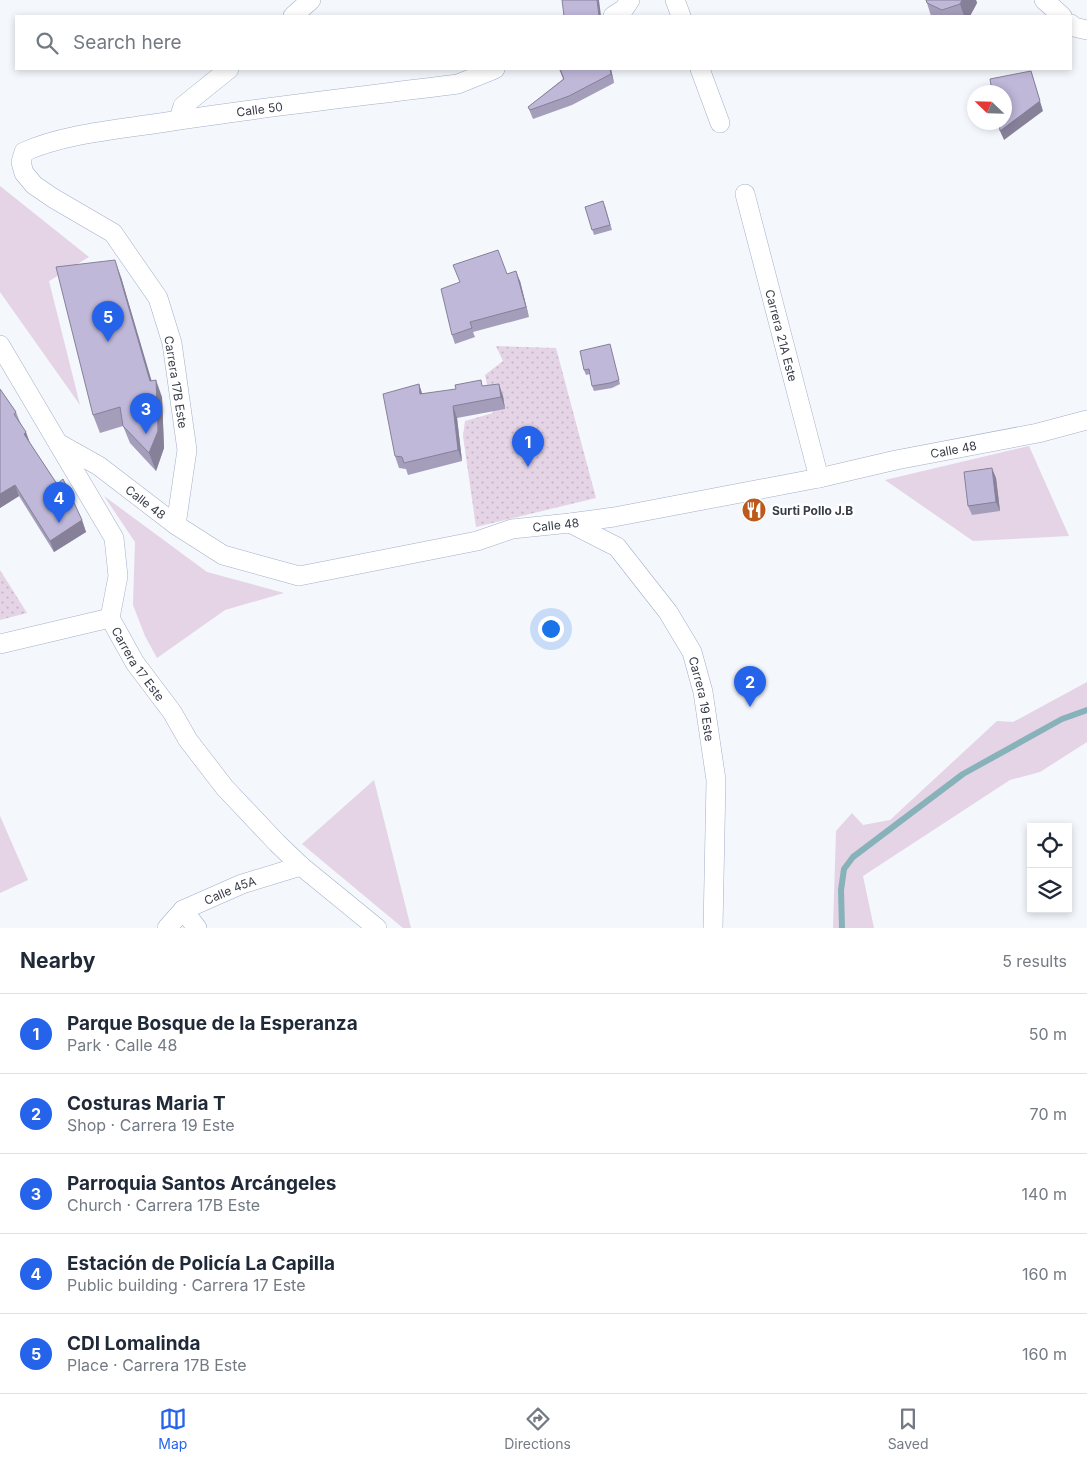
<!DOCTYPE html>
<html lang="en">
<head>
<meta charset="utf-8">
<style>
	:root { --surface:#fff; --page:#f6f6f7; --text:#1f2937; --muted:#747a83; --line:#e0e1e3; --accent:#2563eb }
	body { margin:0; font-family:Inter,sans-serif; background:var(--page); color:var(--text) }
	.controls { position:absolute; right:15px; bottom:15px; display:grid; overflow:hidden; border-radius:0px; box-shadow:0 2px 8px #0003 }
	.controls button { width:45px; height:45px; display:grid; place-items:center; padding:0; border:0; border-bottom:1px solid var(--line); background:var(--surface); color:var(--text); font:25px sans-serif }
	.compass { position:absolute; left:967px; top:85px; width:45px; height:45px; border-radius:50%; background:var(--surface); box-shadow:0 2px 8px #0003; rotate:293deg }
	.you { position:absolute; left:550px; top:628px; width:18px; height:18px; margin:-12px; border:4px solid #fff; border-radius:50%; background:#1a73e8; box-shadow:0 0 0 8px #1a73e833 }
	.badge { display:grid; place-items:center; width:32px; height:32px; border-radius:50%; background:var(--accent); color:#fff; font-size:16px; font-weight:700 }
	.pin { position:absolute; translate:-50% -41px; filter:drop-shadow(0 1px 2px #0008) }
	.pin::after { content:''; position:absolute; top:26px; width:18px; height:15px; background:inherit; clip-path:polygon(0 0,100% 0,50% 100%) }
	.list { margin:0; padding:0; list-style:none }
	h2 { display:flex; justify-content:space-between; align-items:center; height:65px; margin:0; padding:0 20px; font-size:21px }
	h2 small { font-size:16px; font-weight:400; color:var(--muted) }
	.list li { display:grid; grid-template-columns:32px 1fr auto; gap:15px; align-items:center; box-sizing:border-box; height:80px; padding:0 20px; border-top:1px solid var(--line) }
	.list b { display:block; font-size:19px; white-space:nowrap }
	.list p { margin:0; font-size:16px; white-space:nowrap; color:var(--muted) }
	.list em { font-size:16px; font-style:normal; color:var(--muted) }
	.icon { flex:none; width:28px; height:28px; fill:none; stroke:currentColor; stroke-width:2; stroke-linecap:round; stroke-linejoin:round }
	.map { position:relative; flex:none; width:1087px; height:928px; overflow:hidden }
	.search { position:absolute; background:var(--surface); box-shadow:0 2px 8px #0003; left:15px; right:15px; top:15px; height:55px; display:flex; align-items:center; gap:12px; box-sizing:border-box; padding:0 18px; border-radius:0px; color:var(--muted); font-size:19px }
	.sheet { height:465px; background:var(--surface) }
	nav { display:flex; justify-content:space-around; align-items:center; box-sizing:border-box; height:70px; border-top:1px solid var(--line); background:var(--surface); font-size:14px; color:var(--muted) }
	nav a { display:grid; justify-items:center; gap:2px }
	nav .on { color:var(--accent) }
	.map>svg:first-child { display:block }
</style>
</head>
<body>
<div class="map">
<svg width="1087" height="928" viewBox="0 0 1087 928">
	<defs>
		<pattern id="park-dots" width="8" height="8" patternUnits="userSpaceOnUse" patternTransform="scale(1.25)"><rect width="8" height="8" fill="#e4d4e5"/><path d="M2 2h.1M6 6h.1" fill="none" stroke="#c4b7c6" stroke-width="1.8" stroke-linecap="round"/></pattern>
	</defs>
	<rect width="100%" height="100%" fill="#f4f7fc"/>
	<g fill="#e4d4e5">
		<polygon points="0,186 89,257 49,281 80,405 0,292"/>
		<polygon points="1029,446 1069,536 973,541 885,480"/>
		<polygon points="104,496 207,572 284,593 225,610 157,658 145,636 133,605 135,542"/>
		<polygon points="1087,682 1087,742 1040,772 1010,780 863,876 874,928 833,928 836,831 852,813 863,825 890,820 997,721 1013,722"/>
		<polygon points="374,780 411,928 403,928 302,844"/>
		<polygon points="0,816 28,880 0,893"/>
	</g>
	<g fill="url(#park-dots)">
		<polygon points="496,346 556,348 596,498 476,527 463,436 465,421 493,413 485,375 503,361"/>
		<polygon points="0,570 27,613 0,620"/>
	</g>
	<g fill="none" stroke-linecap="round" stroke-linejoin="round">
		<polyline stroke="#88b2b9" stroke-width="6" points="842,928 841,890 844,869 853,857 963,774 1062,719 1087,710"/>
		<defs>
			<g id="minor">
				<polyline points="675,0 681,16"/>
				<polyline points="1044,0 1062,16"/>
				<polyline points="293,16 311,0"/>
				<polyline points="613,16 624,9 630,0"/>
				<polyline points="1071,24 1074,27 1087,30"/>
				<polyline points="700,69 720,123"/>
				<polyline points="179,119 183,106 229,69"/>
				<path id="s1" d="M745,194L819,478"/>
				<path id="s2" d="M0,345L114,538L118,576L110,618L135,663L172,712L188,740L225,788L277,843L301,866L377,928"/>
				<path id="s3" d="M58,443L99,466L176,525L223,555L299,576L477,541L512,529L570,523L614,517L819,478L896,460L1038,433L1087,420"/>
				<path id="s4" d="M570,523L617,547L668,612L692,652L703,692L716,780L713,928"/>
				<path id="s5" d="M176,525L187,450L172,343L158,298L113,233L53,198L34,185L24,173L21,162L24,152C61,135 112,130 153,124C254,108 356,97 458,84L495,69"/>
				<polyline points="0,644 110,618"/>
				<polyline points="183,910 197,928"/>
				<path id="s6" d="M167,928L183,910L242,884L301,866"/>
			</g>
		</defs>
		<use href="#minor" stroke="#a3afc9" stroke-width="20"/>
		<use href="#minor" stroke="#fff" stroke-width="19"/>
	</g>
	<g fill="#a49ebb">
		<polygon points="926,0 976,0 977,3 970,16 931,16"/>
		<polygon points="559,69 611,69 614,83 572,105 533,119 528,107 563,79"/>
		<polygon points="605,206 612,230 594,235 585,207"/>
		<polygon points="507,274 520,281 529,317 473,332 475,337 455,344 452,335"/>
		<polygon points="121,277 151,381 162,397 164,448 156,471 130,443 123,426 100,433 93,415"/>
		<polygon points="611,349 620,384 612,388 594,391 592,386 590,374 586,375 584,370"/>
		<polygon points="419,384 422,394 483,386 503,396 505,409 457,418 462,461 408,475 406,469 399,468 395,456"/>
		<polygon points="0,389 16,412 20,422 30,443 57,484 82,520 86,532 54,552 19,496 0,508"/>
		<polygon points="996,478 1000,511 972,515 968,506"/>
	</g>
	<g fill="#868198">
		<polygon points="597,0 599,0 601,16 599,16"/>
		<polygon points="962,0 976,0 977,3 970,16 964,16 960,4"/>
		<polygon points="610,69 611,69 614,83 611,74"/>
		<polygon points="1031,71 1043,111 1004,140 1000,131"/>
		<polygon points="115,260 121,277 157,399 150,381"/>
		<polygon points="516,271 520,281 529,317 526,307"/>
		<polygon points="156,380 162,397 164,448 156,471 149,453"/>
		<polygon points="419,384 423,396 420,394"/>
		<polygon points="499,384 503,396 505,409 501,397"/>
		<polygon points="453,406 457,418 462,461 458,450"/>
		<polygon points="26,432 30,443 24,434"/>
		<polygon points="992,468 996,478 1000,511 996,502"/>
		<polygon points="15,485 19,496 0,508 0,494"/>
		<polygon points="82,520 86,532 54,552 50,541"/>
	</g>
	<g fill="#bfb8d9" stroke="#868198">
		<polygon points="562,0 597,0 599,16 564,16"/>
		<polygon points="926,0 962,0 960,4 942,10 927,3"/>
		<polygon points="560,69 610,69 611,74 569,96 530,110 528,107 564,79"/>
		<polygon points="1031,71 1040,101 1000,131 999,122 1004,122 1004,92 992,92 990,79"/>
		<polygon points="603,201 610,225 592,230 585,207"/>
		<polygon points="498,250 507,274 516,271 526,307 470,322 472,328 452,335 441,289 460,282 453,265"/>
		<polygon points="115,260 150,381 156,380 158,431 149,453 123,426 120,407 93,415 56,267"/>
		<polygon points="610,344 619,380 610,383 592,386 589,369 584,370 580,351"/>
		<polygon points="481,380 482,386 499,384 501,397 453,406 458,450 404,463 402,457 395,456 383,394 419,384 420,394 456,389 455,385"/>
		<polygon points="0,389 16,412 14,414 26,432 24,434 57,484 63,479 82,520 50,541 15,485 0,494"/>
		<polygon points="992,468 996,502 968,506 964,472"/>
	</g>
	<defs>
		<symbol id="restaurant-disc" viewBox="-11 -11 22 22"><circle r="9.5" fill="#bc5a1b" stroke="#fff"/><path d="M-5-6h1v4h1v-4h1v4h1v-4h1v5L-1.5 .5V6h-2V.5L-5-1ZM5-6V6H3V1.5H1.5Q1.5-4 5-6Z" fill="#fff"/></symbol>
	</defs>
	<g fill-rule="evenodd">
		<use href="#restaurant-disc" x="740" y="496" width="28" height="28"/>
	</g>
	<g text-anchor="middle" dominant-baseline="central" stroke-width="5" stroke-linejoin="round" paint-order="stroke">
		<g font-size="12" fill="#373c47" stroke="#fff">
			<text stroke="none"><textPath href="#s5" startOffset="680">Calle 50</textPath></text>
			<text stroke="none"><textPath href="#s1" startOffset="146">Carrera 21A Este</textPath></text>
			<text transform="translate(176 382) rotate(81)">Carrera 17B Este</text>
			<text stroke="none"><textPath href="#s3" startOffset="946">Calle 48</textPath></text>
			<text stroke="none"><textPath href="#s3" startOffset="106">Calle 48</textPath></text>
			<text stroke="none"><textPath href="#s3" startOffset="541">Calle 48</textPath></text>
			<text stroke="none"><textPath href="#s2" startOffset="359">Carrera 17 Este</textPath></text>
			<text stroke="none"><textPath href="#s4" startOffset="230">Carrera 19 Este</textPath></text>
			<text stroke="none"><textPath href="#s6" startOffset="75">Calle 45A</textPath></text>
		</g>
		<g font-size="12" font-weight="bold" fill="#373c47" stroke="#fff" text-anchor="start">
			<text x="772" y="510">Surti Pollo J.B</text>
		</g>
	</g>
</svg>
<div class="controls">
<button><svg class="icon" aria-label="locate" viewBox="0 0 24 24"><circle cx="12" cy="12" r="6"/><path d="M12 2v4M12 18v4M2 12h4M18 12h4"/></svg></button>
<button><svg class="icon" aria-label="layers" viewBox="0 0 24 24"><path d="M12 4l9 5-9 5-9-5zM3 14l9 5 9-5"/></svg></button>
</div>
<svg class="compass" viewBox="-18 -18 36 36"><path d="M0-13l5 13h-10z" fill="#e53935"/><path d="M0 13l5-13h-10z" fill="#747a83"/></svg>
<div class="you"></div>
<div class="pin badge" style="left:528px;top:467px">1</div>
<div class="pin badge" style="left:750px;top:707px">2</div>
<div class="pin badge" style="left:146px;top:434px">3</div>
<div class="pin badge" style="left:59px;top:523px">4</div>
<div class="pin badge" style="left:108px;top:342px">5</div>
<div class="search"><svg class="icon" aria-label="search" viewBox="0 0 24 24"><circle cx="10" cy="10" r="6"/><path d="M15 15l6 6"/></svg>Search here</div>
</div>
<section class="sheet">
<h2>Nearby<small>5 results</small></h2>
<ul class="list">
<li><span class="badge">1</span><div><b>Parque Bosque de la Esperanza</b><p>Park · Calle 48</p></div><em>50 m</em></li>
<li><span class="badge">2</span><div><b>Costuras Maria T</b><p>Shop · Carrera 19 Este</p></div><em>70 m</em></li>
<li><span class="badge">3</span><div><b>Parroquia Santos Arcángeles</b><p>Church · Carrera 17B Este</p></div><em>140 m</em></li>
<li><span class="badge">4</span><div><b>Estación de Policía La Capilla</b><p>Public building · Carrera 17 Este</p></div><em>160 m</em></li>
<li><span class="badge">5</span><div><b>CDI Lomalinda</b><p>Place · Carrera 17B Este</p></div><em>160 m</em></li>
</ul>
</section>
<nav>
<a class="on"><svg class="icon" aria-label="map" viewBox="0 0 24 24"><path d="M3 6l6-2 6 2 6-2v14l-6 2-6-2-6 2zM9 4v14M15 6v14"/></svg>Map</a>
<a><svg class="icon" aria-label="directions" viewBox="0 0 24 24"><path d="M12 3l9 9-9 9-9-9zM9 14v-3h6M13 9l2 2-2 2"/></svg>Directions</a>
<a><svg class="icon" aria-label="saved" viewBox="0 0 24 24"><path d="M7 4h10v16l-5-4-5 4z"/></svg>Saved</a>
</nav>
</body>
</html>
